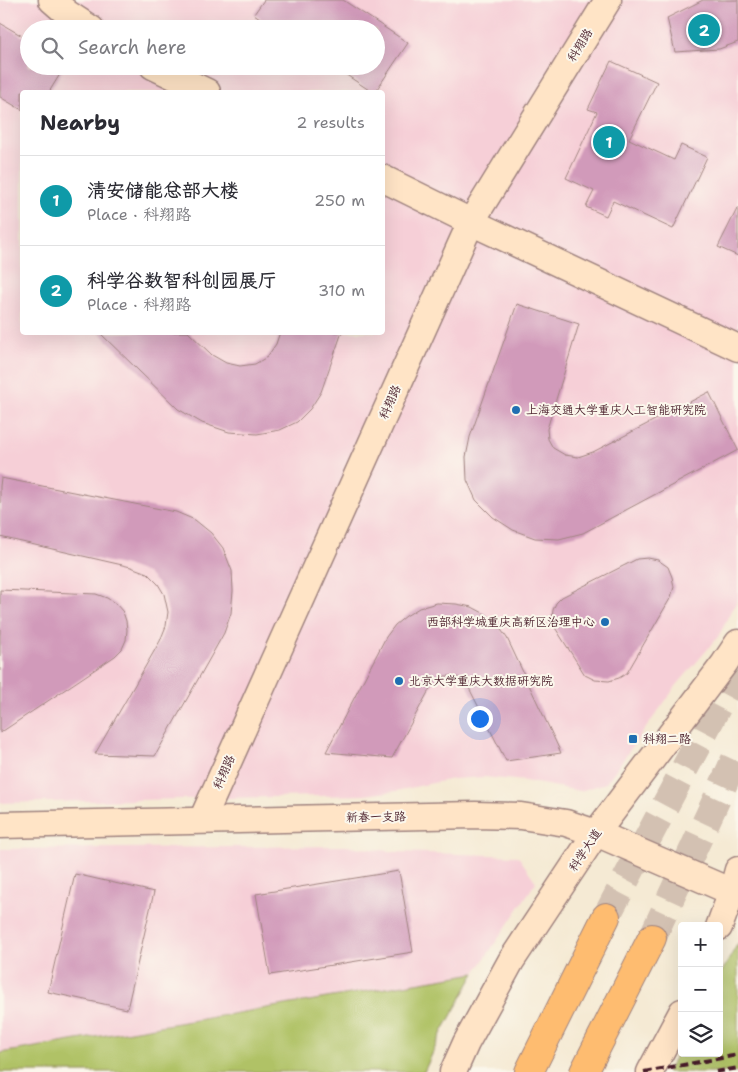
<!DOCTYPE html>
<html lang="en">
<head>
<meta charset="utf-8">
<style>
	:root { --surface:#fff; --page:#f7f7f7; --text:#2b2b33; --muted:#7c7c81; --line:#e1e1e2; --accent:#1f6fb2 }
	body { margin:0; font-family:"Shantell Sans","LXGW WenKai TC",sans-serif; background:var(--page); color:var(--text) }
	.controls { position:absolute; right:15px; bottom:15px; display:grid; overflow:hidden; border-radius:5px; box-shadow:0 5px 20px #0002 }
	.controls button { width:45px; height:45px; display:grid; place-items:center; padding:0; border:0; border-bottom:1px solid var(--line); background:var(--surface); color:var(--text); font:25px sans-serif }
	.you { position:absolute; left:479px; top:718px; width:18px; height:18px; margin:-12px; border:4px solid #fff; border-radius:50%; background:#1a73e8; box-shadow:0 0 0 8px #1a73e833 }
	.badge { display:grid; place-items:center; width:32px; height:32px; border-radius:50%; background:var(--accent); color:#fff; font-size:16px; font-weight:700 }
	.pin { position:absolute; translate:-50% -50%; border:2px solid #fff; box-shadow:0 1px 5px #0006 }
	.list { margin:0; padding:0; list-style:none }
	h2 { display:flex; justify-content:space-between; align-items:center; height:65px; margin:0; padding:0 20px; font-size:21px }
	h2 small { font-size:16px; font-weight:400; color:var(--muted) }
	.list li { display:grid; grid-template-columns:32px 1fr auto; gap:15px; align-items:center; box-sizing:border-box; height:90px; padding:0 20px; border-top:1px solid var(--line) }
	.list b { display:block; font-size:19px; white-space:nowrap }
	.list p { margin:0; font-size:16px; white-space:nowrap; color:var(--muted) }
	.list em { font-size:16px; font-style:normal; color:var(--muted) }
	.icon { flex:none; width:28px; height:28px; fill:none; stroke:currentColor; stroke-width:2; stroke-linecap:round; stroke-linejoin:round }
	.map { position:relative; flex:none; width:738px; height:1072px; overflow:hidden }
	.search { position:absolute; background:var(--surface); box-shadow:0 5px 20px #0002; left:20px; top:20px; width:365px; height:55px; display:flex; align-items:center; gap:12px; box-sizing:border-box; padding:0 18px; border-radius:28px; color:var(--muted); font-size:19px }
	.panel { position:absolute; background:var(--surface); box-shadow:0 5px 20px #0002; left:20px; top:90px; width:365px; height:245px; border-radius:5px }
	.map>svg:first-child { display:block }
</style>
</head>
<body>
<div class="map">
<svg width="738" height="1072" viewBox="0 0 738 1072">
	<rect width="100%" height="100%" fill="#fbf7ec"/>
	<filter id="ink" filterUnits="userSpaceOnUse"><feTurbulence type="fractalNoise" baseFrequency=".02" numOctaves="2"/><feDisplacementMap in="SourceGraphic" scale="10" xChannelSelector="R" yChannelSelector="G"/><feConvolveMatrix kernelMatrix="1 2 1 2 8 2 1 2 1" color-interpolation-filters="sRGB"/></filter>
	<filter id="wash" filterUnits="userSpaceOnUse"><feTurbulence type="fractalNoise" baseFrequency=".0096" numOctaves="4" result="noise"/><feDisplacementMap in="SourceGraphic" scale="20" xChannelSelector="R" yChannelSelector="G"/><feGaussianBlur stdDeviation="1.12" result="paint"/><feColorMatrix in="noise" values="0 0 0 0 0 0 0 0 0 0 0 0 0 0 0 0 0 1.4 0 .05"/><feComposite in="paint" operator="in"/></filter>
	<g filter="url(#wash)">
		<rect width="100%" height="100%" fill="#f5ead4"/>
		<g fill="#f6cfd7" fill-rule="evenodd">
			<path d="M0,0H738V599L718,637L677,685L606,783L580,791L525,781L484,777L453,779L428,784L396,791L365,795L0,803ZM29,29H376V66H29ZM22,92H382V332H22Z"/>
			<polygon points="346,846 398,852 518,856 536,882 475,973 0,1053 0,849"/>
		</g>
		<g fill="#b0c266" stroke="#7d7048">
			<polygon points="738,943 738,1072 667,1072 682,1045 682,1053 719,1053 719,977"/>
			<polygon points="475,973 442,1032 424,1072 0,1072 0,1053"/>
		</g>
		<g id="blocks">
			<g fill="#d19aba">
				<polygon points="264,0 343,0 408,43 375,92 372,92 333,66 376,66 376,29 276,29 254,14"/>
				<polygon points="703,0 738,0 738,42 719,49 675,52 667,18"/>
				<polygon points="0,23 29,40 29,66 65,66 49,92 22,92 22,110 0,97"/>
				<polygon points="611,61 657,82 629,139 674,160 681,145 707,157 673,229 613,201 606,216 586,207 594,191 566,178 597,112 588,109"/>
				<polygon points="738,207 738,256 718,247"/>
				<polygon points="517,304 579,324 547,429 548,439 553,448 565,455 578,457 593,452 709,392 738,450 583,533 559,539 535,538 513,530 493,517 476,500 467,480 466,457 470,437"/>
				<polygon points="99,332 188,332 212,355 226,363 240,366 255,364 267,357 276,344 280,332 342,332 321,392 310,409 297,422 280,430 257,434 229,432 202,423 178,409"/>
				<polygon points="1,478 176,512 195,520 211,533 223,548 232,571 233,591 231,613 224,633 155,756 95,754 160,641 166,626 168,612 164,594 158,584 147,573 131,567 0,537 0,486"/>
				<polygon points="648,558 658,560 668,567 672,577 674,587 671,597 627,673 619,678 609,681 595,680 585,675 554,626 552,618 553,610 556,603 562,597 637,559"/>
				<polygon points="0,590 96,594 107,598 116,604 123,612 126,621 127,630 126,640 122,649 115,656 0,733"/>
				<polygon points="437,603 456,604 472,607 487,615 499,627 507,638 561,753 506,761 468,686 462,679 454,676 446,676 439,678 433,683 392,758 326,752 386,637 395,625 406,616 419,608"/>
				<polygon points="399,871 413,952 270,975 256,894"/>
				<polygon points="75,874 154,892 127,1009 48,992"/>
			</g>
		</g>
	</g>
	<g filter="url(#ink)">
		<use href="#blocks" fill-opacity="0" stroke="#a08480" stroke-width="1"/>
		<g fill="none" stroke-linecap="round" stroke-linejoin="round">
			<g stroke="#d3c1b2" stroke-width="28" stroke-dasharray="28 14" stroke-linecap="butt">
				<polyline points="606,917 738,668"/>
				<polyline points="652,938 738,753"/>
			</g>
			<defs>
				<g id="secondary">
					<polyline points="52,0 68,14 91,29"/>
					<polyline points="153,66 207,92"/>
					<polyline points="382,178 471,222 738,348"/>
					<polyline points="202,820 471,222 608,0"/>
					<polyline points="0,825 475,815 521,816 566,823 596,833 732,892 738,894"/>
					<polyline points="719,927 732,892 738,870"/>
					<polyline points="453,1072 466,1043 511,961 596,833 724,664 738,643"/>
					<polyline points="650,1072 682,1012"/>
				</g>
				<g id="highway">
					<polyline points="529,1072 606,917"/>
					<polyline points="584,1072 652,938"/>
				</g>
			</defs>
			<use href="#secondary" stroke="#a08480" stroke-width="29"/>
			<use href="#highway" stroke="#a08480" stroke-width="30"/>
			<use href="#secondary" stroke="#ffe4c6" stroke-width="26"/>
			<use href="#highway" stroke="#febc70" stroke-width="28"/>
			<g stroke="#4a1f2b" stroke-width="4" stroke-dasharray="8 4" stroke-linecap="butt">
				<polyline points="644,1072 738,1055"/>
				<polyline points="716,1072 738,1068"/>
			</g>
		</g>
	</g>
	<g fill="#1f6fb2" stroke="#fbf7ec" stroke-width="2">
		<circle cx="516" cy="410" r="5"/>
		<circle cx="605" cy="622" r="5"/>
		<circle cx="399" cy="681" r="5"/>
		<rect x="628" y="734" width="10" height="10" rx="2.5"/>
	</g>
	<g text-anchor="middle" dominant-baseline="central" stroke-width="4" stroke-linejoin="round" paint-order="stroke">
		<g font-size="12" fill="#4a1f2b" stroke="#fbf7ec">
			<text transform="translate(580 45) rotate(-58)">科翔路</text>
			<text transform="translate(390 402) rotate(-66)">科翔路</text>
			<text transform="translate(224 772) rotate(-66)">科翔路</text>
			<text transform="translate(376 817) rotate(-1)">新春一支路</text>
			<text transform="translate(585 850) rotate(-56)">科学大道</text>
		</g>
		<g font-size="12" fill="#4a1f2b" stroke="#fbf7ec" text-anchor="start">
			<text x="526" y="410">上海交通大学重庆人工智能研究院</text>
			<text x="595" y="622" text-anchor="end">西部科学城重庆高新区治理中心</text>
			<text x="409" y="681">北京大学重庆大数据研究院</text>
			<text x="643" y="739">科翔二路</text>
		</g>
	</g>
</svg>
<div class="controls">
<button>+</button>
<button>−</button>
<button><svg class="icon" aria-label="layers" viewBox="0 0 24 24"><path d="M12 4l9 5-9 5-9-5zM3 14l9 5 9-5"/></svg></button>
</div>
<div class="you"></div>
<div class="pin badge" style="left:609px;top:142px;background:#0f9aa8">1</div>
<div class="pin badge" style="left:704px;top:30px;background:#0f9aa8">2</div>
<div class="search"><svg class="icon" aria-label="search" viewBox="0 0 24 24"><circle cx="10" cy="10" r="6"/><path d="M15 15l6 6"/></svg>Search here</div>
<section class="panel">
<h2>Nearby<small>2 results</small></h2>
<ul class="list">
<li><span class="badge" style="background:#0f9aa8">1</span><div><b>清安储能总部大楼</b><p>Place · 科翔路</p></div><em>250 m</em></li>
<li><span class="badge" style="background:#0f9aa8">2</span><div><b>科学谷数智科创园展厅</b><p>Place · 科翔路</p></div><em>310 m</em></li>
</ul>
</section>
</div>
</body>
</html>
